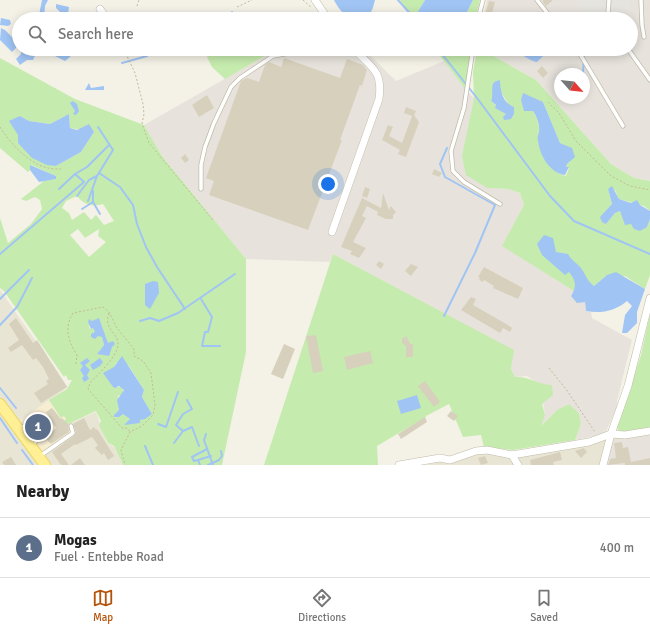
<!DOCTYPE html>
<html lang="en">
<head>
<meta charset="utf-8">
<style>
	:root { --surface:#fff; --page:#f2f2f2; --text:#222; --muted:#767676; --line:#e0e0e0; --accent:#b45309 }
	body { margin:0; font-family:Signika,sans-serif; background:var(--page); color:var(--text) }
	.compass { position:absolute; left:554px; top:68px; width:36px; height:36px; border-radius:50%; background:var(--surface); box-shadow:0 2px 10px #0003; rotate:117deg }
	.you { position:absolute; left:328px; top:184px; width:14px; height:14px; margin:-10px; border:3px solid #fff; border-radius:50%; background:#1a73e8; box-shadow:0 0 0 6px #1a73e833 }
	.badge { display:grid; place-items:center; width:26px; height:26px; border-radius:50%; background:var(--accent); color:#fff; font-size:13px; font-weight:700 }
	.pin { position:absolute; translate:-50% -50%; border:2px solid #fff; box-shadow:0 1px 4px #0006 }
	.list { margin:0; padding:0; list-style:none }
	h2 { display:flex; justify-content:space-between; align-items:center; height:52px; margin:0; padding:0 16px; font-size:17px }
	h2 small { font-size:13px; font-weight:400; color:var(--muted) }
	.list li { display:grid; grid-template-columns:26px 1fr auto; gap:12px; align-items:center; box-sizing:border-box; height:60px; padding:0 16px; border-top:1px solid var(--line) }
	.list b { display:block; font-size:15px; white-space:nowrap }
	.list p { margin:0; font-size:13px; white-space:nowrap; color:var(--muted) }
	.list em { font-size:13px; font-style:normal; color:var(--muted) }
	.icon { flex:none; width:22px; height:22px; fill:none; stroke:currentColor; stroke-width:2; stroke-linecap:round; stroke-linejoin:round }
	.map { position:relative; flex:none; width:650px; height:465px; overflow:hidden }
	.search { position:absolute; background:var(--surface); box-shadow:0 2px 10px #0003; left:12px; right:12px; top:12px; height:44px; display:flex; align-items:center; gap:10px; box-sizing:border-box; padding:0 14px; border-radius:22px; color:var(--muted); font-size:15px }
	.sheet { height:112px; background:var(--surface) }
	nav { display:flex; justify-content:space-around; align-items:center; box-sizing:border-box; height:56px; border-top:1px solid var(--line); background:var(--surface); font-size:11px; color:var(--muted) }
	nav a { display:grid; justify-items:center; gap:2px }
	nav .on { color:var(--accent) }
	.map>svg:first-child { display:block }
</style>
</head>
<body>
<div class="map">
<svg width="650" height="465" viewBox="0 0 650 465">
	<rect width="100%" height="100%" fill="#f4f2e7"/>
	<g fill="#e9e5d5">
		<polygon points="0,290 68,387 49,401 66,425 96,412 107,443 114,447 123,465 0,465"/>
		<polygon points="650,432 650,465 425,465 450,460 476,452 510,455 609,436"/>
	</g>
	<polygon fill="#f7edd1" points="49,400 61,417 64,416 66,420 64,422 71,433 41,454 16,423"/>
	<g fill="#e7e3dc" fill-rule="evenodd">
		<path d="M487,0H650V181L634,178L611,164L536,80L481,49H631V19H483ZM560,74H584V98H560Z"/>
		<polygon points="277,49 364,49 396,81 444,61 465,89 474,98 471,113 487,188 508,189 520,193 524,205 503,246 574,291 571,296 585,302 586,311 591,312 592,318 632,340 617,401 617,407 605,434 575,440 581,424 579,413 569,404 556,411 540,427 545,415 540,385 527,376 515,377 511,369 512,357 488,337 333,254 330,262 246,259 162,156 144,125"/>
		<polygon points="650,435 650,465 604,465 611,441"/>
	</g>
	<g fill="#c6ebae" fill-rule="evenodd">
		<polygon points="400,0 425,0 417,13 424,19 413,19"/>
		<polygon points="473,0 480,0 475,19 459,19 465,16"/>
		<polygon points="218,49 265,49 268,54 225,79 212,67 207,57 214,50"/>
		<polygon points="435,49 444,49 448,55 459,52 459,49 470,49 467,82 465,89"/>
		<path d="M477,49H481L536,80L611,164L634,178L650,181V211L644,206L619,199L615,190L608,189L612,204L608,211L606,224L615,213L620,211L632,224L647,227L650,219V275L645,289L625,276L607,275L594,286L588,282L581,269L570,259L556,252L544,236L575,279L576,287L574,291L502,246L524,205L520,193L508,189L487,188L466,175L462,156L474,98L473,72ZM500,80V90L509,105L511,119L491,101ZM543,102L560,143L566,146L570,162L567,164L566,167L569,168L566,176C545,170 543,153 538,135C541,127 537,118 533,111L524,110Z"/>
		<path d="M0,58L75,99L144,125L162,156L246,259V352L222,465H123L114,446L108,443L99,425L101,421L96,411L66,425L63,422L66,419L64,416L61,418L49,400L67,389L72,380H68L66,375L64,377L4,291L0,288V218L8,243L31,224L42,209L40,200L35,197L26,201L21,199L44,181L56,179V176L31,165L30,170L28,172L0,148ZM69,114L70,128L94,132L81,152L56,166L18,143L20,116L29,121L50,124ZM77,196C84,205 92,207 103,204L114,221L104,225L96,215L91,220L84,212L72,220L69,213L62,208L66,201ZM78,229L85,238L99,229L98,236L106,242L89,257L70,235ZM99,319L108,344L113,341L112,347L97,354L104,345L102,337L98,335L93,328L90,329L89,326L90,323ZM116,363L127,364L129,366L144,390L142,397L152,414L140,420V423L130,419L119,410L118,396L123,394V387H113L111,384Z"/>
		<path d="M333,254L514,350L511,369L515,377C530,376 535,384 552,385L553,395L542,404L545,415L541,426L557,410L569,404L579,413L581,424L575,440L513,450L484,447L481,435L463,437L449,404L426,416L425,414L426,417L377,446L378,465H264Z"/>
		<polygon points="650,314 650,429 620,432 617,428 641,355"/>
	</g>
	<polygon fill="#e5e4df" points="578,0 631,0 626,19 587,19"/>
	<g fill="#a0c5f4">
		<polygon points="42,0 48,0 45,6 44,19 37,19 39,15"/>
		<path d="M334,0H375C374,4 372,12 369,15C355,28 340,13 334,0Z"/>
		<polygon points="425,0 473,0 465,16 459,19 424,19 417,13"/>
		<polygon points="56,4 69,7 68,14 61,13 56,8"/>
		<polygon points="1,18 10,20 11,24 8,26 0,25"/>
		<polygon points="1,28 5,30 16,41 16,48 12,52 0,40"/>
		<polygon points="21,49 38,49 33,60 27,60 20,65 16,59 21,54"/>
		<polygon points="65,49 73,50 70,57 65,61 55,56 63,53"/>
		<polygon points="444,49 459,49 459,52 453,56 448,55"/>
		<path d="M516,49H546L547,52L537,62C529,61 521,52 515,53Z"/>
		<path d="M500,80C500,91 503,103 514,107V114L511,119L504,120L503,117L506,114L495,108L496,105L491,101C494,94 490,89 494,82Z"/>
		<polygon points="89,83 91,88 104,86 104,90 85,90"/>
		<path d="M523,93L543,102L560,143L572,148L575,157L567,164L566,167H569L565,175C550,173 540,156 538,141C537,137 538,135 539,132C540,125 537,117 533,111H524L521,100Z"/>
		<polygon points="73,101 77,104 79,111 76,115 73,114 75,111 70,103"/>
		<polygon points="69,114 70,128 77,130 89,124 94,132 81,152 56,166 47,165 32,158 18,143 18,135 9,121 20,116 29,121 50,124"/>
		<polygon points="30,165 56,176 56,179 39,182 30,170"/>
		<polygon points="612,186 619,199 631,203 637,200 640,205 650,211 650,219 647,227 640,231 634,229 631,224 625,225 620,211 615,213 606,224 602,222 600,217 612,204 608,189"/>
		<path d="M544,235L553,238L556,252L568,254C571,260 577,263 581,268C586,275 587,281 594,286L607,275L616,272L645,289L637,312V323L627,333H622L625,315L632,306L627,301C615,311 601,314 586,311L585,302L577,303L571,296C577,286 576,281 569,272L565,275L542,255L537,244Z"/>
		<polygon points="153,281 158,282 159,293 150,309 145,305 145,284"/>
		<polygon points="99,318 108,343 113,341 115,344 112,347 109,356 97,354 104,345 102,337 98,336 95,339 91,337 91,334 95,332 93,328 91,329 88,322 89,319 92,321"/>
		<polygon points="122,356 144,390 142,397 152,414 145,419 140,420 140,423 124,425 130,419 123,414 119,417 114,417 114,415 119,410 117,400 124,390 119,386 115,388 113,387 103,373 114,367"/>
		<polygon points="87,358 90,361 85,365 90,370 87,375 89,379 84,382 82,378 84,376 80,370 83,366 80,363"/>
		<polygon points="100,358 103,362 100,366 93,370 90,365"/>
		<polygon points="417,395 421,408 401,414 397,401"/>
	</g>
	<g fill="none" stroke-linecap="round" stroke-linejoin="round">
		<g stroke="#a0c5f4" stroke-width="2">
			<polyline points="398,0 415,19"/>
			<polyline points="224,19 232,12"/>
			<polyline points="438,49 477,98 550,196 574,221 650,254"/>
			<polyline points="156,55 185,52 189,49"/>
			<polyline points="122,63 147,56"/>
			<polyline points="583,73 584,54"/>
			<polyline points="99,173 120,187 133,205 137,224 146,247 157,267 185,309"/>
			<polyline points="59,189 75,174 87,167 109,145"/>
			<polyline points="93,191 93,202 100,214"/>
			<polyline points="77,196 89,180 97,176"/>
			<polyline points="88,201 97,176 113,150 98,127"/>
			<polyline points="82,209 93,202"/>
			<polyline points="0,254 84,182 75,174"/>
			<polyline points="0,299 29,270"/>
			<polyline points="201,299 212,317 208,332 205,332 202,346 220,346"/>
			<polyline points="444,316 475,253 495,205 445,177 440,164 447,148"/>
			<polyline points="140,321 150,318 159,321 178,313 235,274"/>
			<polyline points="0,325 17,307 32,278"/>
			<polyline points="0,388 16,408"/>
			<polyline points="0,418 17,443"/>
			<polyline points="158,424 166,427 178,392"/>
			<polyline points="183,431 176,425 183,414 192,409 187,400"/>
			<polyline points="206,434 204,440 213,465"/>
			<polyline points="174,443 183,431 192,427 199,446"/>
			<polyline points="145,446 153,465"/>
			<polyline points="22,450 33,465"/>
			<polyline points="198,460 211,456"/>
			<polyline points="200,465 198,460 194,461 192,457 207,449"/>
			<polyline points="208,465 219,460 222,456 221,451"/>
		</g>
	</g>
	<g fill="#d7d0bc">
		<polygon points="543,0 553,0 546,6 543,2"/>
		<polygon points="489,1 495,2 491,17 485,16"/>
		<polygon points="284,58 340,78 347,59 363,65 367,70 362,86 360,85 340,140 342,140 308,230 209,195 214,181 206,178 241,81 247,78 259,82 265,65 269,62 281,67"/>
		<polygon points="542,66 548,73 543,78 537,71"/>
		<polygon points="207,95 214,108 199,117 192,105"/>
		<polygon points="406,107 416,111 414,115 419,122 406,157 398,154 400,150 382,140 388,125 393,127 389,136 402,143 412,116 404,113"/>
		<polygon points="185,154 189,160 185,163 181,158"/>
		<polygon points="434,169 442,173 439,177 432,174"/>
		<polygon points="365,187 370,189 367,198 362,196"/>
		<polygon points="383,193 389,210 391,206 396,212 393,215 393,219 386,219 377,215 378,212 367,206 362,216 366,218 353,242 366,248 359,258 350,254 352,251 341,247 362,198 381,208"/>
		<polygon points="379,261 384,264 381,269 376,265"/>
		<polygon points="411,264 418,267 411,276 405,271"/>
		<polygon points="484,267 523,288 518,299 493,288 494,286 484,280 483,282 479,280 480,278 478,277"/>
		<polygon points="471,297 476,299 473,305 508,325 512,328 510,332 503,328 500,333 461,310"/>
		<polygon points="16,318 33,343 37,340 67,387 41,403 34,393 48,384 46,381 49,379 43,367 36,358 33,360 22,345 11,352 8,348 19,340 9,324"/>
		<polygon points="316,335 323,371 313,373 306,336"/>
		<polygon points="406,335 410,344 413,344 413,357 406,357 406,346 402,343 402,338 406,337"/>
		<polygon points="284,344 295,349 283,379 271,374"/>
		<polygon points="370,351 373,363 347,370 344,357"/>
		<polygon points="425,381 440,402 434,407 418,386"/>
		<polygon points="52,408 61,419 62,418 68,424 69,432 51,444 45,438 56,428 51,421 46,421 49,416 46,412"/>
		<polygon points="451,411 458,416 454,421 447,416"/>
		<polygon points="425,417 427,422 401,439 398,434"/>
		<polygon points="84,418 90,430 94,427 96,430 97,429 114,456 108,460 104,453 102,455 95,448 98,445 92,437 76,445 75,444 61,454 69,465 61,465 52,452 75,435 76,432 73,424"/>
		<polygon points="622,442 623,448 628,447 631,462 650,458 650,465 625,465 625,463 608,465 610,459 616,458 614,443"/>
		<polygon points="584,448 587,452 581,458 575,451"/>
		<polygon points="560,452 562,460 553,462 554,465 531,465 530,460"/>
		<polygon points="485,456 488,463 481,465 478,458"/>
		<polygon points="11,457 16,465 4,465 2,462"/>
		<polygon points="80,458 85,465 71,465"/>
	</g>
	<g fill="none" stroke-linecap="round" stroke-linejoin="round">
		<defs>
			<g id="lane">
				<polyline points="537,0 552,19"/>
				<polyline points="641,0 642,25 644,37"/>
				<polyline points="478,19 483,0"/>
				<polyline points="609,19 608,14 609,0"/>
				<polyline points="473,49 464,108 451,151 453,171 464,182 500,204"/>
				<polyline points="577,49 623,126"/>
				<polyline points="628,49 650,80"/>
				<polyline points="201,189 201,165 205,147 214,123 231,87 240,78 273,56 312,49"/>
				<polyline points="20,428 41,418 44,419"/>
				<polyline points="32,446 47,428 48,424"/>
				<polyline points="40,456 73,433 71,426"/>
			</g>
			<g id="street">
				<polyline points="315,0 328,19"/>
				<polyline points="100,9 107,19"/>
				<path d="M332,232L379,99C383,71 372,68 354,49"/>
				<polyline points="512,455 518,465"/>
				<polyline points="399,465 440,458 450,460 476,451 487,450 512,455 589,442 611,434 625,435 650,431"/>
				<polyline points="603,465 611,434 628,386 650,298"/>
			</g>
			<polyline id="primary" points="0,404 45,465"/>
		</defs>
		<use href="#lane" stroke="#c0bca9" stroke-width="5"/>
		<use href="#street" stroke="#c0bca9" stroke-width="8"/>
		<use href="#primary" stroke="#ead55f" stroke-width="12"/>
		<g stroke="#c3ba99" stroke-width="1" stroke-dasharray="2 2" stroke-linecap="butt">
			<polyline points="303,0 311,7"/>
			<polyline points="137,6 139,0"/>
			<polyline points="237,7 252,0"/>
			<polyline points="127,49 127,56 135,73 143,104 144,114 142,124 149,143 213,220"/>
			<polyline points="548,102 559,113 576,141 611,176 630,186 650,190"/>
			<path d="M0,127C10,143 29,164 48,168C52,169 57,169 61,169"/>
			<path d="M109,313C103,330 119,333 118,345C118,356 97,375 90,383L88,389L122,428H127L130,432"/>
			<path d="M76,364L77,355C68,341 64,328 73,313L103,307L109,312L117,328L134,349V356L143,361L151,373L155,405L153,415L142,426L130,432L121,450L125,465"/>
			<polyline points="549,368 566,389 595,432"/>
		</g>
		<use href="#lane" stroke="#fff" stroke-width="3.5"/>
		<use href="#street" stroke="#fff" stroke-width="7"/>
		<use href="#primary" stroke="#fff095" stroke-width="10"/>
	</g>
</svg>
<svg class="compass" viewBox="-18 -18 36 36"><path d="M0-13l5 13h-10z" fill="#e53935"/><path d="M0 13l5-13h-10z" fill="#767676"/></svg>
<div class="you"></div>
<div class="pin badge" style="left:38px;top:427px;background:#5c6f8a">1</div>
<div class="search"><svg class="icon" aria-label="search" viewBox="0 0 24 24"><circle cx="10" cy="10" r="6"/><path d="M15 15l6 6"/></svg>Search here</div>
</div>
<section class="sheet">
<h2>Nearby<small></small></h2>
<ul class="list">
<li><span class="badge" style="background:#5c6f8a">1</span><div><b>Mogas</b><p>Fuel · Entebbe Road</p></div><em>400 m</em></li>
</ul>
</section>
<nav>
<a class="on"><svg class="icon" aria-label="map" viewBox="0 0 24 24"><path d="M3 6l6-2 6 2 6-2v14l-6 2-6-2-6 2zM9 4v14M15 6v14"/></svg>Map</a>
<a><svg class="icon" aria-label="directions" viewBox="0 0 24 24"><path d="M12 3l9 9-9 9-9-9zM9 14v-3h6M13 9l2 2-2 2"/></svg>Directions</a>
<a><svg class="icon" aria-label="saved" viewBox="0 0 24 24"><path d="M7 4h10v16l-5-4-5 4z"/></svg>Saved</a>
</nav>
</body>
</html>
